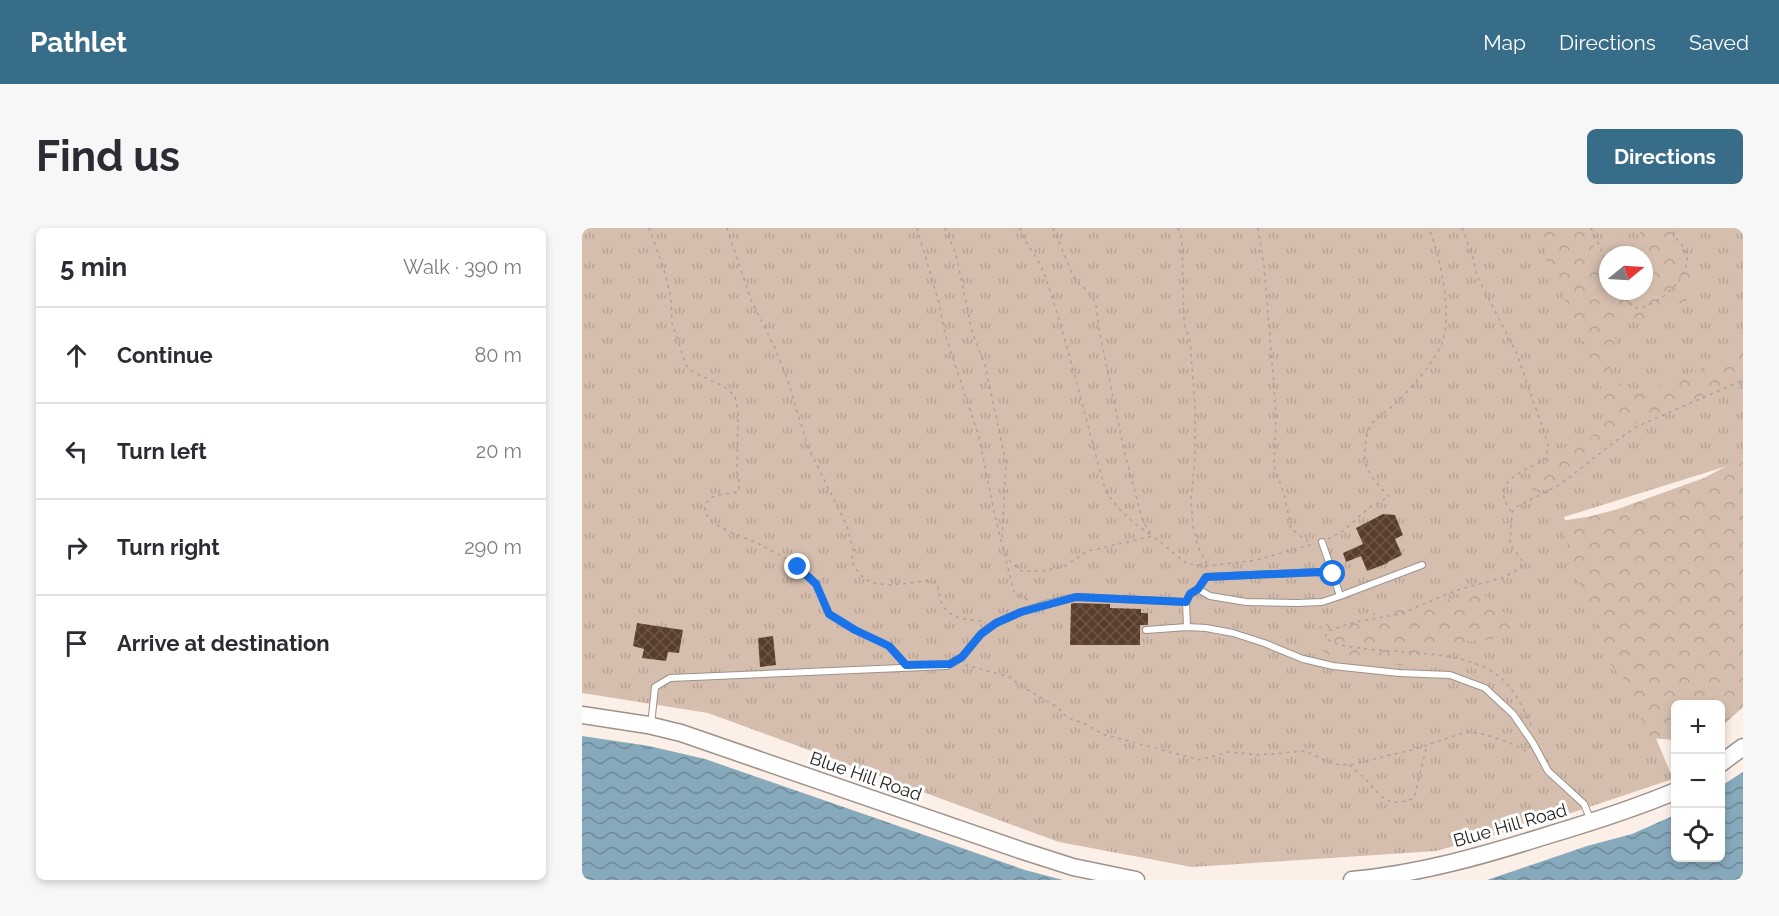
<!DOCTYPE html>
<html lang="en">
<head>
<meta charset="utf-8">
<style>
	:root { --surface:#fff; --page:#f7f7f7; --text:#2b2b33; --muted:#7c7c81; --line:#e1e1e2; --accent:#386d89 }
	body { margin:0; font-family:Raleway,sans-serif; background:var(--page); color:var(--text) }
	.controls { position:absolute; right:18px; bottom:18px; display:grid; overflow:hidden; border-radius:9px; box-shadow:0 3px 9px #0003 }
	.controls button { width:54px; height:54px; display:grid; place-items:center; padding:0; border:0; border-bottom:2px solid var(--line); background:var(--surface); color:var(--text); font:30px sans-serif }
	.compass { position:absolute; left:1017px; top:18px; width:54px; height:54px; border-radius:50%; background:var(--surface); box-shadow:0 3px 9px #0003; rotate:72deg }
	.stop { position:absolute; width:18px; height:18px; margin:-14px; border:4px solid #1a73e8; border-radius:50%; background:#fff }
	.stop.end { background:#1a73e8; border-color:#fff; box-shadow:0 2px 6px #0008 }
	.list { margin:0; padding:0; list-style:none }
	h2 { display:flex; justify-content:space-between; align-items:center; height:78px; margin:0; padding:0 24px; font-size:26px }
	h2 small { font-size:20px; font-weight:400; color:var(--muted) }
	.list li { display:grid; grid-template-columns:39px 1fr auto; gap:18px; align-items:center; box-sizing:border-box; height:96px; padding:0 24px; border-top:2px solid var(--line) }
	.list b { display:block; font-size:22px; white-space:nowrap }
	.list em { font-size:20px; font-style:normal; color:var(--muted) }
	.icon { flex:none; width:33px; height:33px; fill:none; stroke:currentColor; stroke-width:2; stroke-linecap:round; stroke-linejoin:round }
	.map { position:relative; flex:none; width:1161px; height:652px; overflow:hidden; border-radius:9px }
	header { display:flex; align-items:center; gap:36px; box-sizing:border-box; height:84px; padding:0 30px; background:var(--accent); color:#fff }
	header strong { font-size:28px }
	nav { display:flex; gap:33px; margin-inline-start:auto; font-size:21px }
	.intro { display:flex; align-items:center; justify-content:space-between; box-sizing:border-box; height:144px; padding:0 36px }
	h1 { margin:0; font-size:42px }
	.button { padding:15px 27px; border-radius:9px; background:var(--accent); color:#fff; font-size:21px; font-weight:700 }
	main { display:flex; gap:36px; padding:0 36px }
	aside { flex:1; background:var(--surface); border-radius:9px; box-shadow:0 3px 9px #0003 }
	.map>svg:first-child { display:block }
</style>
</head>
<body>
<header>
<strong>Pathlet</strong>
<nav><a>Map</a><a>Directions</a><a>Saved</a></nav>
</header>
<div class="intro"><h1>Find us</h1><a class="button">Directions</a></div>
<main>
<aside>
<h2>5 min<small>Walk · 390 m</small></h2>
<ul class="list">
<li><svg class="icon" aria-label="ahead" viewBox="0 0 24 24"><path d="M12 20V5M6 11l6-6 6 6"/></svg><div><b>Continue</b></div><em>80 m</em></li>
<li><svg class="icon" aria-label="left" viewBox="0 0 24 24"><path d="M17 20v-9H6M10 6l-5 5 5 5"/></svg><div><b>Turn left</b></div><em>20 m</em></li>
<li><svg class="icon" aria-label="right" viewBox="0 0 24 24"><path d="M7 20v-9h11M14 6l5 5-5 5"/></svg><div><b>Turn right</b></div><em>290 m</em></li>
<li><svg class="icon" aria-label="arrive" viewBox="0 0 24 24"><path d="M6 21V4h12l-3 4 3 4H6"/></svg><div><b>Arrive at destination</b></div></li>
</ul>
</aside>
<div class="map">
<svg width="1161" height="652" viewBox="0 0 1161 652">
	<defs>
		<pattern id="grass-tufts" width="24" height="20" patternUnits="userSpaceOnUse" patternTransform="scale(1.5)"><rect width="24" height="20" fill="#d5beae"/><path d="M3 7l-1-3M5 7V3M7 7l1-3M15 17l-1-3M17 17v-4M19 17l1-3" fill="none" stroke="#b7a395"/></pattern>
		<pattern id="forest-crowns" width="20" height="18" patternUnits="userSpaceOnUse" patternTransform="scale(1.5)"><rect width="20" height="18" fill="#d5beae"/><path d="M2 6a3 3 0 1 1 6 0M12 15a3 3 0 1 1 6 0" fill="none" stroke="#b7a395"/></pattern>
		<pattern id="water-waves" width="16" height="10" patternUnits="userSpaceOnUse" patternTransform="scale(1.5)"><rect width="16" height="10" fill="#87a9bc"/><path d="M0 5q4-4 8 0t8 0" fill="none" stroke="#6e8998"/></pattern>
		<pattern id="building-cross-hatch" width="8" height="8" patternUnits="userSpaceOnUse" patternTransform="scale(1.5)"><rect width="8" height="8" fill="#583e2b"/><path d="M0 0l8 8M0 8l8-8" fill="none" stroke="#6c5748"/></pattern>
	</defs>
	<rect width="100%" height="100%" fill="#fbefe7"/>
	<path fill="url(#grass-tufts)" fill-rule="evenodd" d="M0,0H1161V233L982,289L1091,551L983,587L854,623L610,639L477,614L126,485L0,465ZM1026,27H1062V63H1026Z"/>
	<g fill="url(#forest-crowns)">
		<path d="M960,0H1004L1026,51V63H1032L1034,66L1044,63H1062V53L1065,50L1062,43V27L1053,26L1059,6L1055,0H1103L1106,2L1091,14L1115,46L1109,70L1058,97L1037,85L1029,91C1035,115 1037,118 1027,142L1030,149L1042,158L1057,163L1093,151L1139,132L1155,123L1161,122V154L1154,161L1121,175L1094,177L1057,193L1018,220L992,244L971,257L950,267L951,246L987,216L1004,213L1021,199L1024,191L1021,175L1020,160L1012,138L1008,134L997,104L988,92L978,53L965,45L964,18Z"/>
		<polygon points="1161,229 1161,479 1139,499 1138,476 1094,476 1093,512 1067,510 1044,454 1023,430 1022,417 1012,388 991,340 979,293 1005,289 1033,282 1122,250"/>
		<polygon points="901,366 941,401 931,409 864,416 843,439 756,433 733,417 734,399 816,379"/>
	</g>
	<g fill="url(#water-waves)">
		<polygon points="0,508 67,518 123,531 443,642 481,652 0,652"/>
		<polygon points="1161,544 1161,652 905,652 1005,618 1050,606 1093,587 1094,630 1138,630 1139,558"/>
	</g>
	<g fill="url(#building-cross-hatch)">
		<polygon points="801,286 813,287 821,307 813,311 820,327 806,334 806,335 785,343 779,328 764,334 761,325 781,316 774,300"/>
		<polygon points="492,375 528,376 528,380 559,381 559,385 566,385 566,397 558,397 558,417 488,417 489,376"/>
		<polygon points="55,395 101,402 97,425 86,424 84,433 60,430 62,421 51,418"/>
		<polygon points="191,408 194,437 178,439 176,410"/>
	</g>
	<g fill="none" stroke-linecap="round" stroke-linejoin="round">
		<defs>
			<g id="lane">
				<polyline points="740,314 751,346"/>
				<polyline points="616,361 628,368 664,374 715,375 740,374 758,368 840,337"/>
				<polyline points="604,374 608,366 616,361 624,349 738,344 751,346 758,368"/>
				<polyline points="564,402 605,399 624,400 651,405 682,415 721,431 751,438 817,445 868,447 903,460 931,486 951,515 966,543 1002,576 1009,593"/>
				<polyline points="69,497 73,459 88,450 365,438 380,429 399,406 414,395 439,384 464,376 494,369 604,374 605,399"/>
			</g>
			<g id="secondary">
				<polyline points="0,487 66,497 99,505 441,623 491,639 554,652"/>
				<polyline points="1138,536 1161,519"/>
				<path d="M770,652C836,646 900,628 963,608C1007,595 1051,581 1094,563"/>
			</g>
		</defs>
		<use href="#lane" stroke="#9d928b" stroke-width="8"/>
		<use href="#secondary" stroke="#9d928b" stroke-width="19"/>
		<g stroke="#aba29c" stroke-width="1.5" stroke-dasharray="3 4.5" stroke-linecap="butt">
			<path d="M67,0L82,41L89,70L90,95L104,137L109,143L143,159L153,168L156,184L155,244L157,253V263C146,268 125,263 123,280C121,298 164,309 177,316C195,326 221,337 233,355C240,365 239,380 249,387C267,400 288,406 305,418C310,421 314,426 318,431"/>
			<path d="M145,0L169,72L193,120L205,150L226,219L265,298L271,321L270,334L278,347L290,355L310,357L346,353L355,355C357,362 357,374 362,379C371,392 389,392 403,393"/>
			<polyline points="335,0 357,75 363,106 397,209 413,288 432,364 446,372"/>
			<polyline points="363,0 374,26 390,104 403,137 424,235 420,311"/>
			<path d="M438,0C443,16 456,29 462,45C487,117 503,191 524,264C539,285 549,293 570,308"/>
			<polyline points="471,0 493,52 510,67 514,78 517,101 542,222 561,294 571,308"/>
			<polyline points="596,0 600,12 602,96 608,113 613,177 613,230 609,271 611,298 616,319 626,338"/>
			<polyline points="676,0 682,38 692,157 694,191 692,238 703,269 709,300 717,307 731,316"/>
			<path d="M880,0L891,30L895,48L935,126L944,152L966,216L965,230C945,243 905,252 929,283"/>
			<polyline points="1009,0 1026,37"/>
			<path d="M1039,63L1052,80C1074,81 1112,48 1104,24C1100,14 1091,11 1091,0"/>
			<path d="M746,311L761,303L788,279L807,269C799,260 789,250 785,239C781,231 783,207 788,199C793,189 807,182 815,174C829,161 856,130 861,112C870,82 858,29 847,0"/>
			<polyline points="424,325 429,334 439,343 461,343 481,339 506,323 571,308 605,336 626,338 675,332 731,316"/>
			<path d="M383,437L428,449L436,456L475,479L486,490L504,496L520,506L618,532L646,524L677,527L723,523L749,535L758,537L772,536L833,521L884,504C905,505 928,514 946,524"/>
			<path d="M949,497C941,481 933,462 919,450C885,421 819,426 777,420C766,418 751,417 743,409L746,403L773,394L818,386L875,362L920,350L939,340L940,332L928,317L930,284L936,278L979,256L1035,212L1056,198L1161,152"/>
			<path d="M767,537C772,541 778,545 782,550C799,567 804,582 832,570L845,517"/>
		</g>
		<use href="#lane" stroke="#fff" stroke-width="6"/>
		<use href="#secondary" stroke="#fff" stroke-width="16"/>
	</g>
	<g fill="none" stroke-linecap="round" stroke-linejoin="round">
		<polyline stroke="#1a73e8" stroke-width="8" points="216,339 234,356 247,386 273,402 307,418 324,437 368,436 380,429 399,406 414,395 439,384 494,369 604,374 608,366 616,361 624,349 738,344 751,346"/>
	</g>
	<g text-anchor="middle" dominant-baseline="central" stroke-width="6" stroke-linejoin="round" paint-order="stroke">
		<g font-size="18" fill="#231f1c" stroke="#fff">
			<text transform="translate(284 548) rotate(19)">Blue Hill Road</text>
			<text transform="translate(928 597) rotate(-16)">Blue Hill Road</text>
		</g>
	</g>
</svg>
<div class="controls">
<button>+</button>
<button>−</button>
<button><svg class="icon" aria-label="locate" viewBox="0 0 24 24"><circle cx="12" cy="12" r="6"/><path d="M12 2v4M12 18v4M2 12h4M18 12h4"/></svg></button>
</div>
<svg class="compass" viewBox="-18 -18 36 36"><path d="M0-13l5 13h-10z" fill="#e53935"/><path d="M0 13l5-13h-10z" fill="#7c7c81"/></svg>
<div class="stop" style="left:751px;top:346px"></div>
<div class="stop end" style="left:216px;top:339px"></div>
</div>
</main>
</body>
</html>
